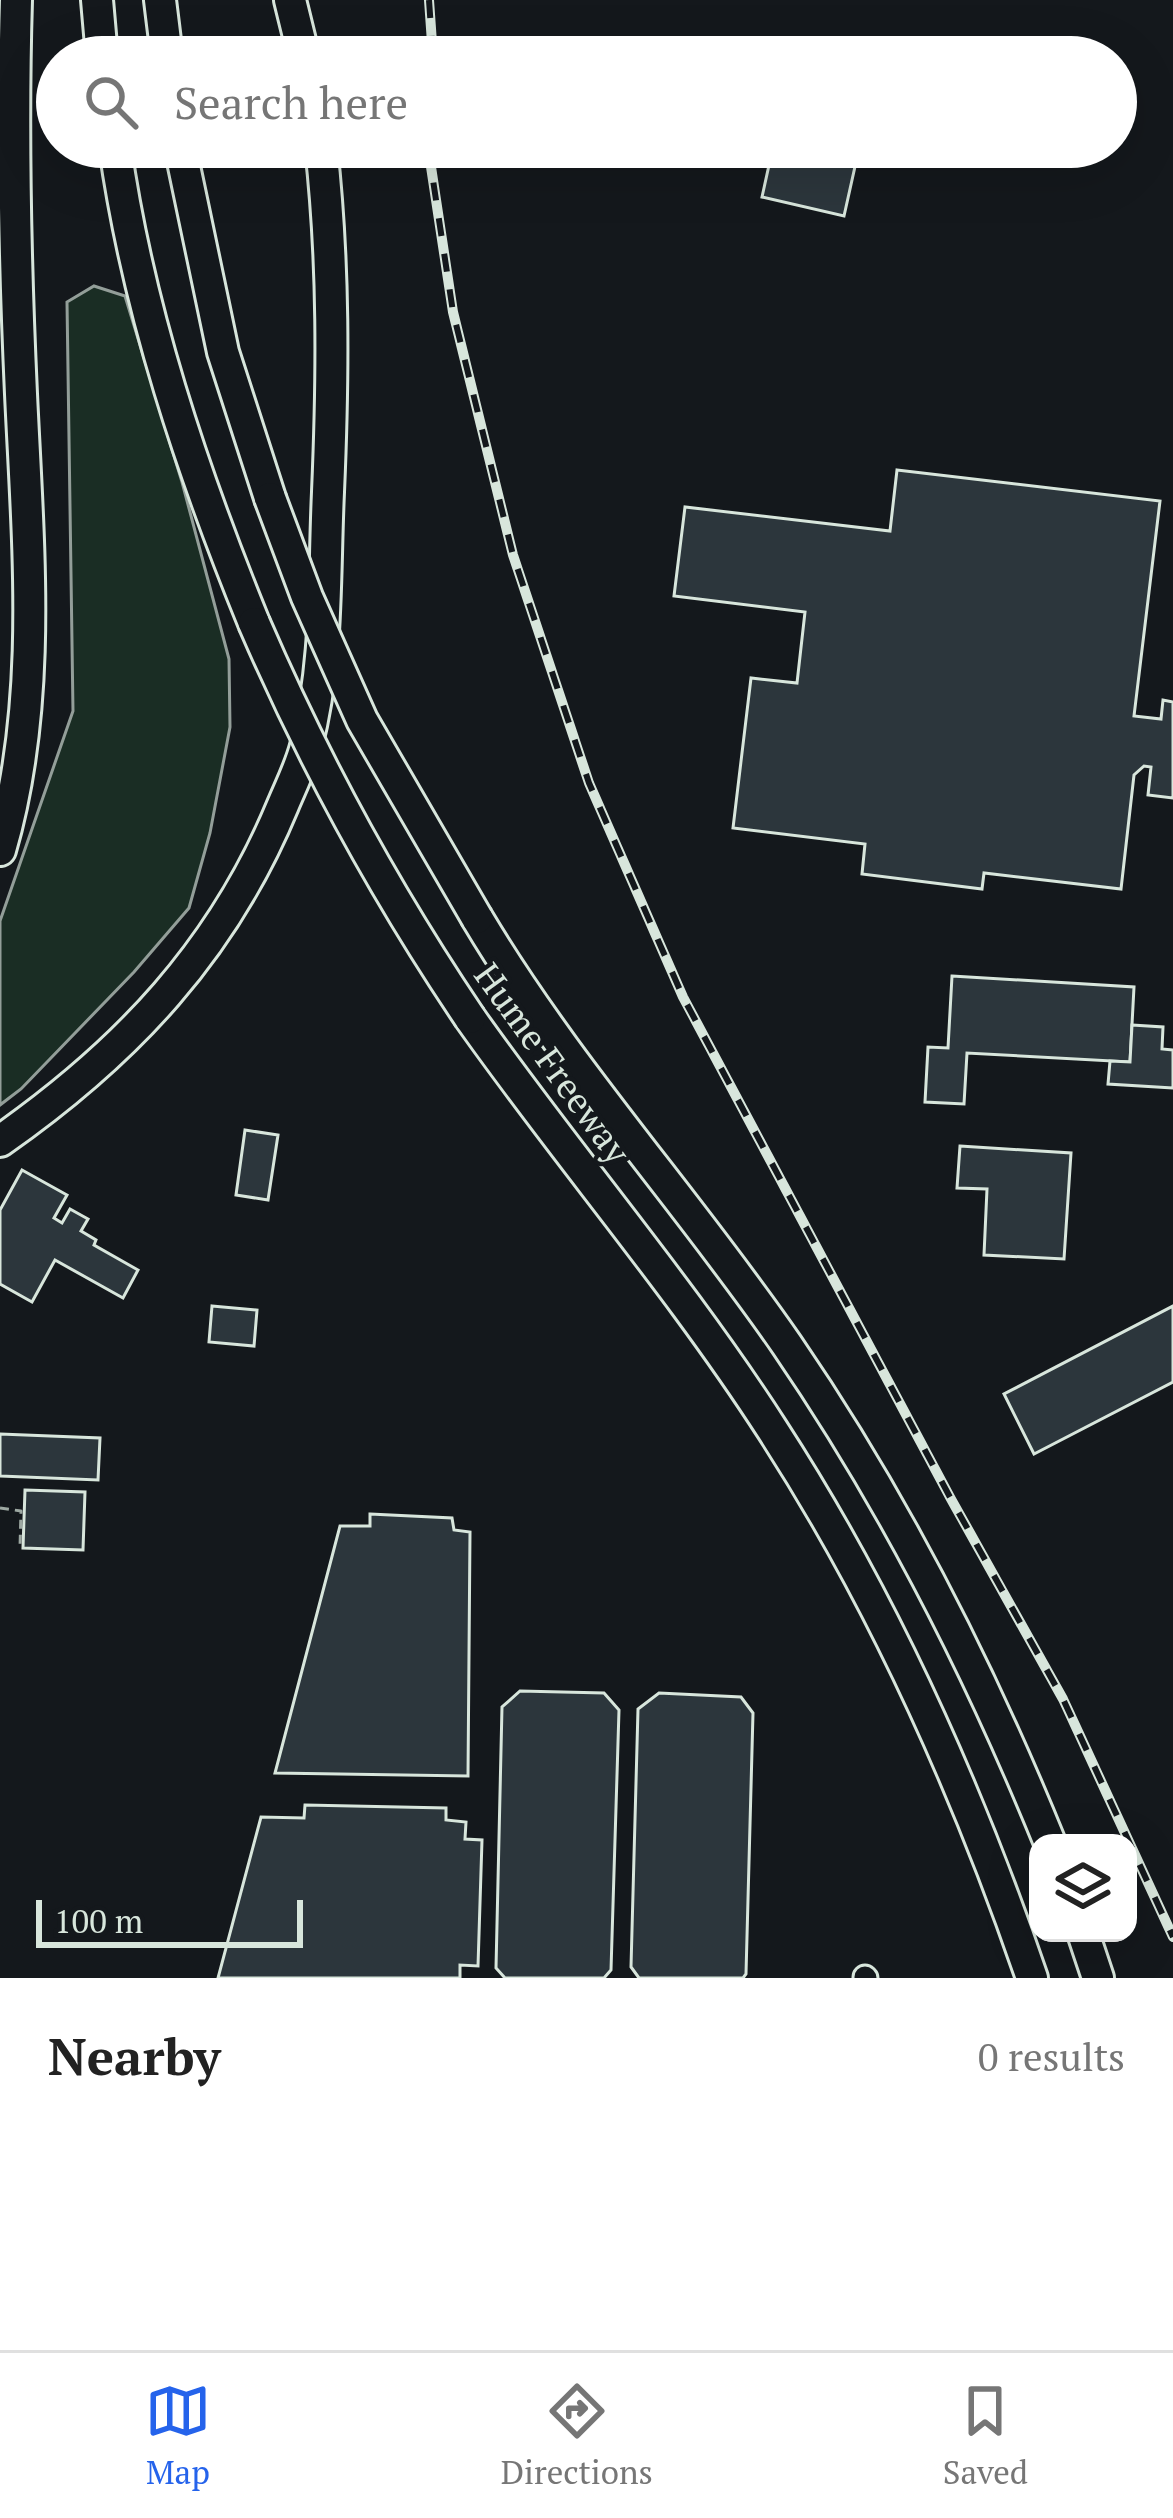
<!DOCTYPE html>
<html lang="en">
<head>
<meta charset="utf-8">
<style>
	:root { --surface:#fff; --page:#f6f6f6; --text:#222; --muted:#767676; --line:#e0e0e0; --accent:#2563eb }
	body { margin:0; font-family:"PT Serif",serif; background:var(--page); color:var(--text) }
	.controls { position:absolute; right:36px; bottom:36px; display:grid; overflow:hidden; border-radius:24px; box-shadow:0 12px 48px #0002 }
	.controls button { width:108px; height:108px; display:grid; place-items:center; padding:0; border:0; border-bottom:3px solid var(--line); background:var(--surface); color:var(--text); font:60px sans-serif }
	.scale { position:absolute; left:36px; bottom:30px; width:267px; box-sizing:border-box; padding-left:12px; border:6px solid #d8e6dc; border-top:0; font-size:33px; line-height:42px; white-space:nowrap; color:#d8e6dc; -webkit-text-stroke:9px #14181c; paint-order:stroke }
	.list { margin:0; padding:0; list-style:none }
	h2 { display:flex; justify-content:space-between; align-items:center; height:156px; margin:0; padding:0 48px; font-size:51px }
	h2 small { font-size:39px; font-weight:400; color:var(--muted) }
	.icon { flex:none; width:66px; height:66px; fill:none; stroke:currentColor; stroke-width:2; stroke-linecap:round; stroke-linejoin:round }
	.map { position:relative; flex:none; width:1173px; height:1978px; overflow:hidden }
	.search { position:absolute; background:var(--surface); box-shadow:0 12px 48px #0002; left:36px; right:36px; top:36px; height:132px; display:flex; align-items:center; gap:30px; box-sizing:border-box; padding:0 42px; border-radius:66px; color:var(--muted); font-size:45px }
	.sheet { height:372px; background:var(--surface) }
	nav { display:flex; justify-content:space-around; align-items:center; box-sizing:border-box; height:168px; border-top:3px solid var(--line); background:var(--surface); font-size:33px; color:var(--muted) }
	nav a { display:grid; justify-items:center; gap:6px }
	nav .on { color:var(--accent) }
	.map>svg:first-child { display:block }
</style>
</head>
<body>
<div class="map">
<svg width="1173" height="1978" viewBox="0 0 1173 1978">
	<rect width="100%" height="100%" fill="#14181c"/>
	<polygon fill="#1a2d24" stroke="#939e99" stroke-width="3" points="94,286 125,296 182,482 229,659 230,727 210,833 189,908 134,972 21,1089 0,1105 0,921 73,711 67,302"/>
	<g fill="#2c363c" stroke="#d8e6dc" stroke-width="3">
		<polygon points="773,147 833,147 858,153 844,216 762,197"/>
		<polygon points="897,470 1160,501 1134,716 1161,719 1163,700 1173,702 1173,798 1148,795 1151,767 1144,766 1134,775 1121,889 984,873 982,889 862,874 865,844 733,828 751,678 797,683 805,612 674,596 685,507 890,531"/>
		<polygon points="952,976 1134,987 1130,1062 967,1053 964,1104 925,1102 928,1047 948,1048"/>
		<polygon points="1132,1025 1163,1027 1162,1049 1173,1050 1173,1088 1108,1084 1110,1061 1130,1062"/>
		<polygon points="245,1130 278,1135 268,1200 236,1195"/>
		<polygon points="960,1146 1071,1153 1064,1259 984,1255 987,1189 957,1188"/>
		<polygon points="22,1170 67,1195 54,1218 62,1223 70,1209 88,1219 81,1231 96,1240 94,1245 138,1270 123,1298 55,1260 32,1302 0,1284 0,1210"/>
		<polygon points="212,1306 257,1310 254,1346 209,1342"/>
		<polygon points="1173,1306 1173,1382 1034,1454 1004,1394"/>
		<polygon points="0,1434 100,1438 98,1480 0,1476"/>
		<polygon points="25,1490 85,1492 83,1550 23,1548"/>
		<polygon points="370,1514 452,1518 454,1530 470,1532 468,1776 275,1773 340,1526 370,1526"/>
		<polygon points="520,1691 604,1693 619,1710 611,1970 604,1978 505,1978 496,1968 502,1707"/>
		<polygon points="659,1693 741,1697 753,1713 746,1974 743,1978 639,1978 631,1967 638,1709"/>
		<polygon points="305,1805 446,1808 446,1820 466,1822 465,1839 482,1840 478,1966 460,1965 460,1978 218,1978 261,1817 304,1818"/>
	</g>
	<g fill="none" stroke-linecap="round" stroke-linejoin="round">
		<defs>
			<polyline id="minor" points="865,1977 866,1978"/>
			<g id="highway">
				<polyline points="97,0 102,57"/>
				<polyline points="160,0 167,57"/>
				<polyline points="290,0 304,57"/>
				<path d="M115,147C138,310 192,471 254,623"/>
				<polyline points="180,147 223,352 270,498"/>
				<path d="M0,850C43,703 28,546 21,394C15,263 12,131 16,0"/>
				<path d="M477,918C567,1069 688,1201 787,1345C894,1501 979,1668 1050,1843"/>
				<path d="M470,1018C568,1157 680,1286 772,1429C883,1600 966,1785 1032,1978"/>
				<path d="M0,1141C127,1052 223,950 283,805C291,786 301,766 306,746C328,663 324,577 328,492C333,376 334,263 321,147"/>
				<polyline points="1083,1933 1098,1978"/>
			</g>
		</defs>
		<use href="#minor" stroke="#d8e6dc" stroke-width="27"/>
		<use href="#highway" stroke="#d8e6dc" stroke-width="36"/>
		<polyline stroke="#9da8a2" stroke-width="3" stroke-dasharray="9 6" stroke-linecap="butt" points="0,1508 21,1511 20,1548"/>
		<use href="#minor" stroke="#14181c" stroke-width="21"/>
		<use href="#highway" stroke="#14181c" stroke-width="30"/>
		<defs>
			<g id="rail">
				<polyline points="429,0 433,57"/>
				<polyline points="428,147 453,312 513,555 589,783 683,997 951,1499 1063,1699 1173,1937"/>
			</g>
		</defs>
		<use href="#rail" stroke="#d8e6dc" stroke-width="10"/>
		<use href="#rail" stroke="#14181c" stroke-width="6" stroke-dasharray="18" stroke-linecap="butt"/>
		<defs>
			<g id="highway-bridge">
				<polyline points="270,498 307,597 362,720 477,918"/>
				<path d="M254,623C314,762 385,892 470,1018"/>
			</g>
		</defs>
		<use href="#highway-bridge" stroke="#d8e6dc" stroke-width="36" stroke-linecap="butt"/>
		<use href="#highway-bridge" stroke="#14181c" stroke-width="30"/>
	</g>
	<g text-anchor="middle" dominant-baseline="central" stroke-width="9" stroke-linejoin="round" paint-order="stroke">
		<g font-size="36" fill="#d8e6dc" stroke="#14181c">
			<text transform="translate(553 1063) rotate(54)">Hume Freeway</text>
		</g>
	</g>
</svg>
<div class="controls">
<button><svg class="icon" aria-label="layers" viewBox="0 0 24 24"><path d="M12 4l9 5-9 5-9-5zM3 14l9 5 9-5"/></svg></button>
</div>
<div class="scale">100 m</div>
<div class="search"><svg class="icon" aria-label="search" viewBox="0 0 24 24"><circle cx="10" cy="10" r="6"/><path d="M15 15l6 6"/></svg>Search here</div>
</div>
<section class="sheet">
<h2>Nearby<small>0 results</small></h2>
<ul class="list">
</ul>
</section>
<nav>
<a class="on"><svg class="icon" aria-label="map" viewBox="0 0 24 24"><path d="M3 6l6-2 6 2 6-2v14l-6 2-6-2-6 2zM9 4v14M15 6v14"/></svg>Map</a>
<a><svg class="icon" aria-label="directions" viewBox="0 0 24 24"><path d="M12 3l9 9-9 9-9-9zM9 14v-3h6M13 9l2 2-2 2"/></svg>Directions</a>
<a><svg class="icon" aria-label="saved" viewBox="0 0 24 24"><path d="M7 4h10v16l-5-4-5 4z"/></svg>Saved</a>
</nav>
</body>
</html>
